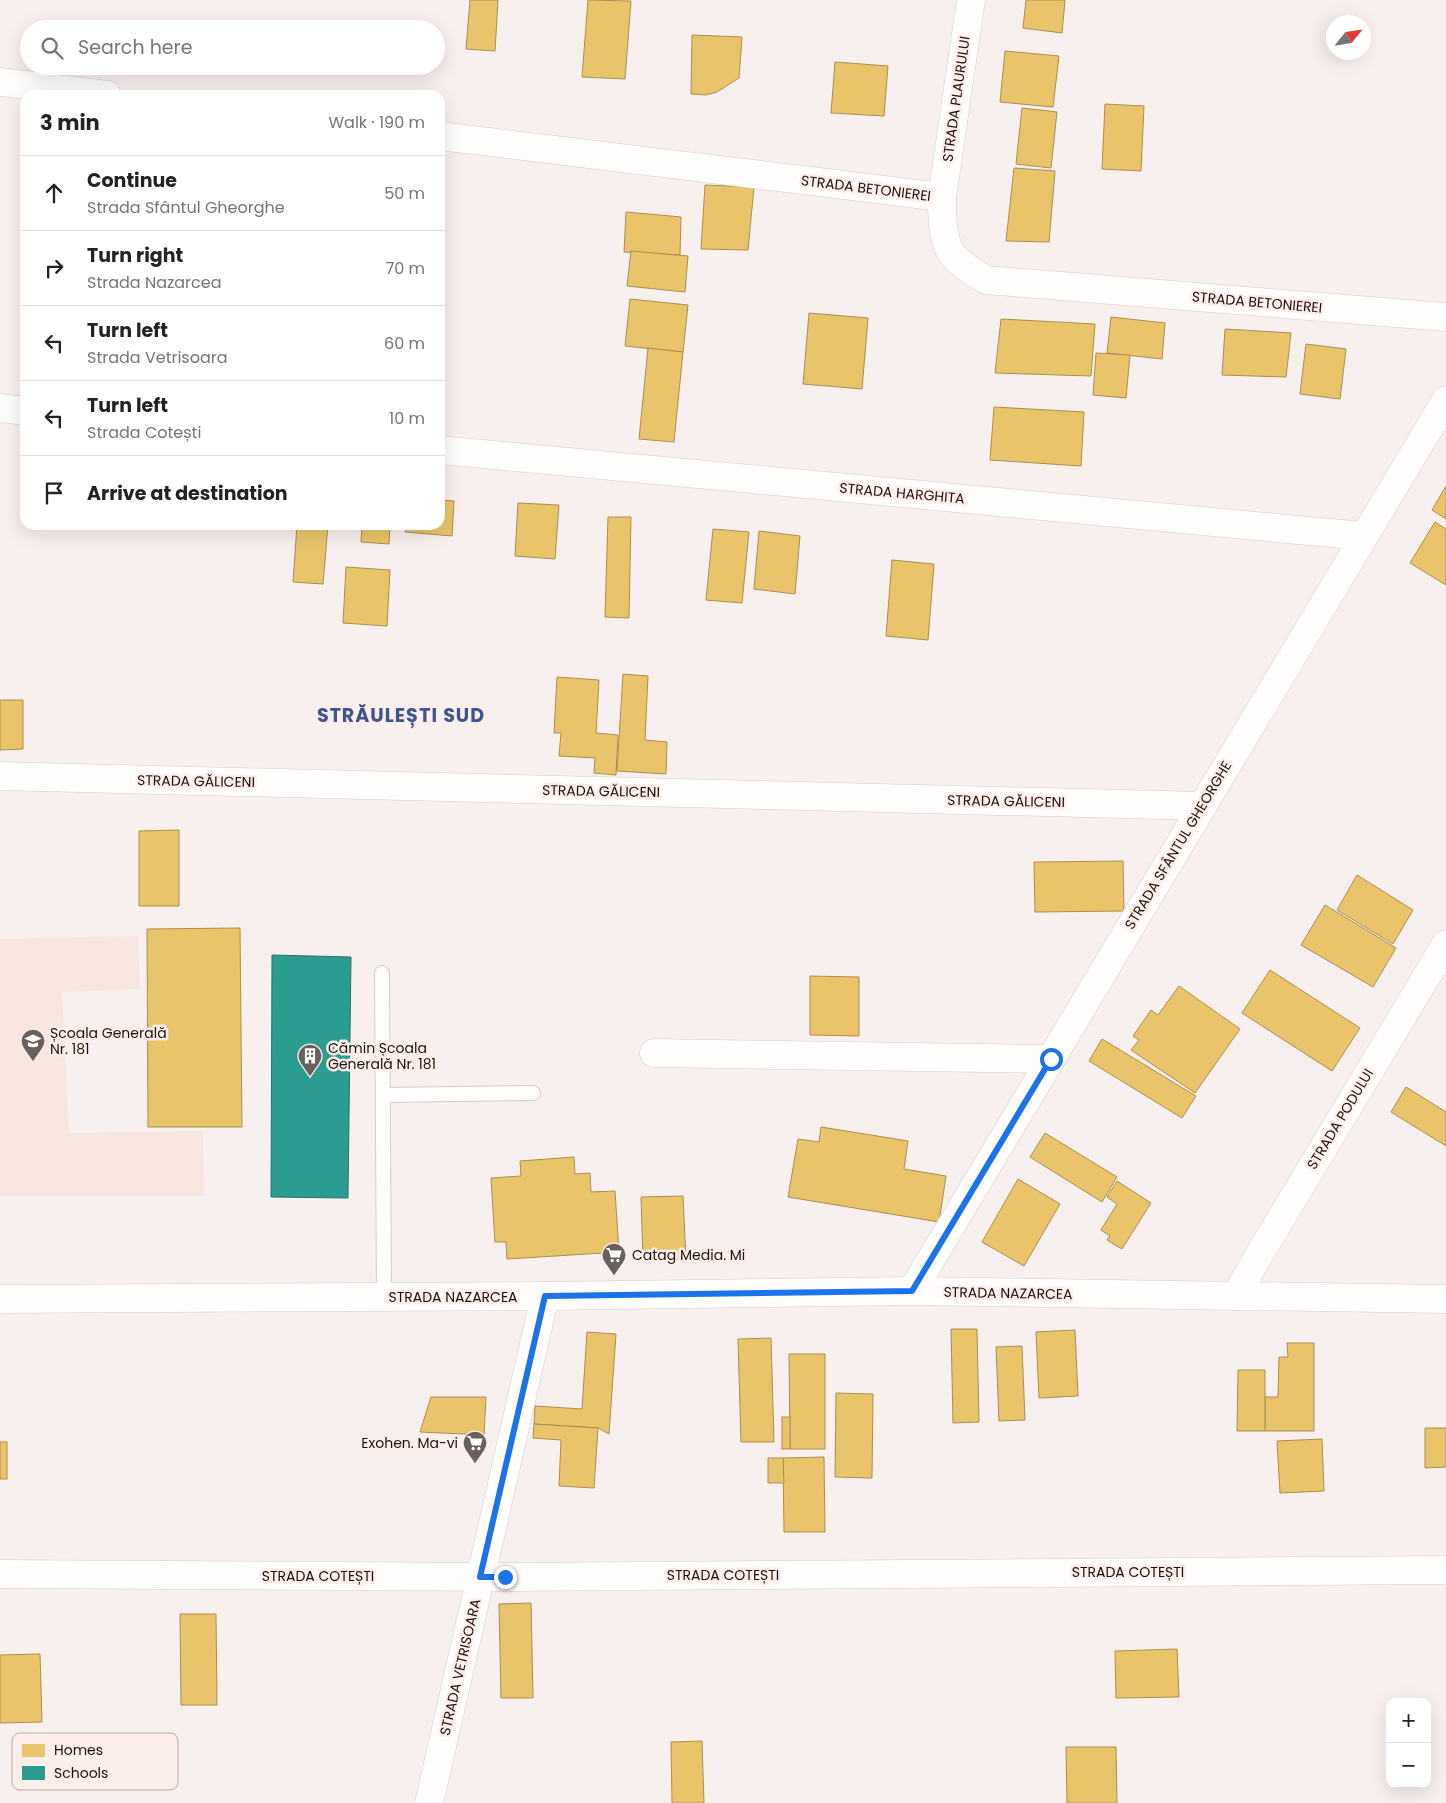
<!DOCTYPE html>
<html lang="en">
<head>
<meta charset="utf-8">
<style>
	:root { --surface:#fff; --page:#f2f2f2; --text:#222; --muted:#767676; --line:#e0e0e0 }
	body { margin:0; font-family:Poppins,sans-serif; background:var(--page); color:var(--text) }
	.controls { position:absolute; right:15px; bottom:15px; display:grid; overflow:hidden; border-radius:10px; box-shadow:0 5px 20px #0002 }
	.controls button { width:45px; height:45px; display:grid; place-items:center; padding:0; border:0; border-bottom:1px solid var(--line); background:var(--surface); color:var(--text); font:25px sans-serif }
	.compass { position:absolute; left:1326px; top:15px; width:45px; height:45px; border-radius:50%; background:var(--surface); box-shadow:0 5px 20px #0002; rotate:60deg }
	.stop { position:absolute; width:15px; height:15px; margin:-11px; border:4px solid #1a73e8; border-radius:50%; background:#fff }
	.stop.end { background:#1a73e8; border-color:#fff; box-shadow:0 1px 5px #0008 }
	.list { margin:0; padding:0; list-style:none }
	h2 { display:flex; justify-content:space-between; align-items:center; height:65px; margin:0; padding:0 20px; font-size:21px }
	h2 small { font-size:16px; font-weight:400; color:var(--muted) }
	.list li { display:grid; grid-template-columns:32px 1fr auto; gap:15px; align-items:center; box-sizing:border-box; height:75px; padding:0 20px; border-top:1px solid var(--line) }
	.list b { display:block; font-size:19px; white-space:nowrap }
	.list p { margin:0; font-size:16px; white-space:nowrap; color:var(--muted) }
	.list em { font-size:16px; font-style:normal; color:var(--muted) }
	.icon { flex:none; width:28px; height:28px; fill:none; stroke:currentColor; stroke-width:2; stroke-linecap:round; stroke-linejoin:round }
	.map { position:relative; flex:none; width:1446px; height:1803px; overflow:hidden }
	.search { position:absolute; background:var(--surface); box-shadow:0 5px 20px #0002; left:20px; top:20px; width:425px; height:55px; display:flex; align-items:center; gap:12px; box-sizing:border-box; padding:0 18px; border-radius:28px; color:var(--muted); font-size:19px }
	.panel { position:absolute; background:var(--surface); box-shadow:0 5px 20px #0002; left:20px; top:90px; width:425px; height:440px; border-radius:15px }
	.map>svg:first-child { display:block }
</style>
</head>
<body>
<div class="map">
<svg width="1446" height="1803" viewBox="0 0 1446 1803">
	<rect width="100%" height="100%" fill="#f8f0ee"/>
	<polygon fill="#f7e5e0" points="138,936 140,989 62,992 69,1133 203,1131 204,1196 0,1196 0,939"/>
	<g fill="#e9c46a" stroke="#ac8e4e">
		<polygon points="470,0 498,0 495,51 466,49"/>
		<polygon points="588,0 631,1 625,79 582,77"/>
		<polygon points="1026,0 1065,0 1062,33 1023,28"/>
		<polygon points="692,35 742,37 739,78 717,92 706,95 691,94"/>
		<polygon points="1005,51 1059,56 1053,107 1000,102"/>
		<polygon points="835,62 888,66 884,116 831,113"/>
		<polygon points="1105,104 1144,106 1141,171 1102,169"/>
		<polygon points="1022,108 1057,112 1051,168 1016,164"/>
		<polygon points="440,165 442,165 440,251"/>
		<polygon points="1014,168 1055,171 1049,242 1006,241"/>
		<polygon points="705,185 754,187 748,250 701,249"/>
		<polygon points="626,212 681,217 680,255 624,252"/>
		<polygon points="631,251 688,256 685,292 627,286"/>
		<polygon points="630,299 688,305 683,352 625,346"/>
		<polygon points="809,313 868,318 862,389 803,384"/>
		<polygon points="1111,317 1165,323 1162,359 1107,353"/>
		<polygon points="1001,319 1095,324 1091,376 995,373"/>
		<polygon points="1225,329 1291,333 1286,377 1222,375"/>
		<polygon points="1306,344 1346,349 1340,399 1300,394"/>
		<polygon points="648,348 683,352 674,442 639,439"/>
		<polygon points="1096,353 1130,355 1126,398 1093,395"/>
		<polygon points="994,407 1084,412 1081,466 990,460"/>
		<polygon points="1446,486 1446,519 1432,510"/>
		<polygon points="440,500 454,501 452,536 405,532 406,525 440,525"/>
		<polygon points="518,503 559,505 555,559 515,556"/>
		<polygon points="608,517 631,517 629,618 605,617"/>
		<polygon points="1435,522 1446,529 1446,585 1410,563"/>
		<polygon points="297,525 328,525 323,584 293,582"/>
		<polygon points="362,525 390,525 389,544 361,542"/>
		<polygon points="713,529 749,532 742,603 706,600"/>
		<polygon points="759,531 800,536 795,594 754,589"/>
		<polygon points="892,560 934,564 928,640 886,636"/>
		<polygon points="346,567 390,570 387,626 343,623"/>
		<polygon points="623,674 648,676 645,740 667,742 666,774 617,771"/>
		<polygon points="557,677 599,680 596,733 618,735 616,775 594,773 595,758 559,756 561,733 554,733"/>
		<polygon points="0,700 23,700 23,749 0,750"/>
		<polygon points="179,830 179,906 139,906 139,831"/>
		<polygon points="1123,861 1124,911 1035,912 1034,862"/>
		<polygon points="1357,875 1413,910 1393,944 1337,910"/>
		<polygon points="1325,905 1396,948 1373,987 1301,945"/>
		<polygon points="240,928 242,1127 148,1127 147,929"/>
		<polygon points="1270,970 1360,1028 1332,1071 1242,1013"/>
		<polygon points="810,976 859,977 859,1036 810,1035"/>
		<polygon points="1179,986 1240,1029 1195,1093 1131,1050 1139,1040 1133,1036 1151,1010 1158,1015"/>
		<polygon points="1102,1039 1196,1096 1182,1118 1089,1061"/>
		<polygon points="1406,1087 1446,1112 1446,1146 1391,1112"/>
		<polygon points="821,1127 908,1141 904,1169 946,1176 939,1222 788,1197 798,1139 819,1142"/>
		<polygon points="1045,1133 1117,1177 1102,1202 1030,1157"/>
		<polygon points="574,1157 575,1174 590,1173 591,1192 615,1191 619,1252 507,1259 506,1242 495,1242 491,1178 521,1176 520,1161"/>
		<polygon points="1018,1179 1060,1204 1024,1266 982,1242"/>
		<polygon points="1117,1181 1151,1203 1122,1249 1107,1240 1110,1236 1101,1230 1117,1204 1107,1197"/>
		<polygon points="683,1196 686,1259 643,1261 641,1197"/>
		<polygon points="951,1329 977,1329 979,1422 953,1423"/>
		<polygon points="1075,1330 1078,1396 1039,1398 1036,1332"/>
		<polygon points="587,1332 616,1334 609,1434 598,1428 534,1424 535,1406 582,1409"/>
		<polygon points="771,1338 774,1442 741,1442 738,1339"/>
		<polygon points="1287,1343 1314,1343 1314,1431 1265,1431 1265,1397 1278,1397 1279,1357 1288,1357"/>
		<polygon points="1022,1346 1025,1420 999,1421 996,1347"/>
		<polygon points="789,1354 825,1354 825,1449 790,1449"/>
		<polygon points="1238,1370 1265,1370 1265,1431 1237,1431"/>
		<polygon points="836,1393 873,1394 872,1478 835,1477"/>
		<polygon points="431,1397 486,1397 484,1435 420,1432"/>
		<rect x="782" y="1417" width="8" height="32"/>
		<polygon points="534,1424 598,1428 594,1488 559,1486 561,1440 533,1438"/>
		<polygon points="1425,1428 1446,1428 1446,1467 1425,1468"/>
		<polygon points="1322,1439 1324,1491 1280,1493 1277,1441"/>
		<rect x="0" y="1442" width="7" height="37"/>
		<polygon points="824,1457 825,1532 784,1532 783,1458"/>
		<polygon points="768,1458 783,1458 784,1483 768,1483"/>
		<polygon points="531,1603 533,1698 501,1698 499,1604"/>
		<polygon points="180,1614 216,1614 217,1705 181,1705"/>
		<polygon points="1177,1649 1179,1697 1116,1698 1115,1651"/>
		<polygon points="40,1654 42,1722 0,1723 0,1655"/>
		<polygon points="702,1741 704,1803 672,1803 671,1742"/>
		<polygon points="1066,1747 1116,1747 1117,1803 1067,1803"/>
	</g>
	<polygon fill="#2a9d8f" stroke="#267368" points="272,955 351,957 348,1198 271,1197"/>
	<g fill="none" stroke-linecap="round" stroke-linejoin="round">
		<defs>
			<g id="lane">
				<polyline points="382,973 384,1297"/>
				<polyline points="383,1095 533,1093"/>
			</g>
			<g id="street">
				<path d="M971,0L942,197C942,214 942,236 950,251C956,262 976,274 986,280L1446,317"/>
				<polyline points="0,82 107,95"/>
				<polyline points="440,136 942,197"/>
				<polyline points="0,408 25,411"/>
				<polyline points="440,450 1363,536"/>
				<polyline points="0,776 1202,806"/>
				<polyline points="654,1053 1051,1059"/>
				<polyline points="912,1291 1446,400"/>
				<polyline points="1236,1296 1256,1260 1446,944"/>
				<polyline points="0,1299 545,1296 912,1291 1446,1299"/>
				<polyline points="0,1574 505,1577 1446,1570"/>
				<polyline points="429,1803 545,1296"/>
			</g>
		</defs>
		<use href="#lane" stroke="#d5ccc9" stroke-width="16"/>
		<use href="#street" stroke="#d5ccc9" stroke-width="29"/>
		<use href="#lane" stroke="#fefdfc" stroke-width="14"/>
		<use href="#street" stroke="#fefdfc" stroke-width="28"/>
	</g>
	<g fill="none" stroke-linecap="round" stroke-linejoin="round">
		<polyline stroke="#1a73e8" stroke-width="6" points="505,1577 480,1577 545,1296 912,1291 1051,1059"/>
	</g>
	<defs>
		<symbol id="school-pin" viewBox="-11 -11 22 30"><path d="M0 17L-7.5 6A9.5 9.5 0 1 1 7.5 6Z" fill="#695f5c" stroke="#fceeea"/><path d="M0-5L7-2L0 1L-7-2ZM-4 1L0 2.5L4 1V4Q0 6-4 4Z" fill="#fff"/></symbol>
		<symbol id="building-pin" viewBox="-11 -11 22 30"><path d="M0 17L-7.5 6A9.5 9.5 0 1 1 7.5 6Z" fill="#695f5c" stroke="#fceeea"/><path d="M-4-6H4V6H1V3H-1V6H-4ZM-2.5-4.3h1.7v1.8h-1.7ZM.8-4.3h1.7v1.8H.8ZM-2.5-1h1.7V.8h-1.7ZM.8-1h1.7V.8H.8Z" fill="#fff"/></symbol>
		<symbol id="supermarket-pin" viewBox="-11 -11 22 30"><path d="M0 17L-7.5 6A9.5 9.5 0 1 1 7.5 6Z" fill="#695f5c" stroke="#fceeea"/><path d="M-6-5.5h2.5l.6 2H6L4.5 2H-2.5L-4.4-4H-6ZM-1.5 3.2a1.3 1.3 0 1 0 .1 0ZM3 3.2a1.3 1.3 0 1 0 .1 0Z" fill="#fff"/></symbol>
	</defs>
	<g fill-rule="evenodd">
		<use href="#school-pin" x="19" y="1027" width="28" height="38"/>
		<use href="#building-pin" x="296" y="1042" width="28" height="38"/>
		<use href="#supermarket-pin" x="600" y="1241" width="28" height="38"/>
		<use href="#supermarket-pin" x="461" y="1429" width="28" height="38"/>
	</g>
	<g text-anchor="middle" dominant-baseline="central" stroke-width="5" stroke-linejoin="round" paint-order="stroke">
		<g font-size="14" fill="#1c110d" stroke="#fceeea">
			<text transform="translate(956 99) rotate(-82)">STRADA PLAURULUI</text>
			<text transform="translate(866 188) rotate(7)">STRADA BETONIEREI</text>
			<text transform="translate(1257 302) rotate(5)">STRADA BETONIEREI</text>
			<text transform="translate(902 493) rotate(5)">STRADA HARGHITA</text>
			<text transform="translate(196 781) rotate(1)">STRADA GĂLICENI</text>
			<text transform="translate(601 791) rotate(1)">STRADA GĂLICENI</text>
			<text transform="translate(1006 801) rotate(1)">STRADA GĂLICENI</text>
			<text transform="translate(1178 845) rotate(-59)">STRADA SFÂNTUL GHEORGHE</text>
			<text transform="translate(1340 1119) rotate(-59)">STRADA PODULUI</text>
			<text transform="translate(1008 1293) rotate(1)">STRADA NAZARCEA</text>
			<text x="453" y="1297">STRADA NAZARCEA</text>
			<text x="1128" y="1572">STRADA COTEȘTI</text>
			<text x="723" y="1575">STRADA COTEȘTI</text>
			<text x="318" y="1576">STRADA COTEȘTI</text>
			<text transform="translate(460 1667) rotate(-77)">STRADA VETRISOARA</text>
		</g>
		<g font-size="14" fill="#1c110d" stroke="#fceeea" text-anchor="start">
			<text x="50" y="1033">Școala Generală<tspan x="50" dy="16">Nr. 181</tspan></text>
			<text x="328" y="1048">Cămin Școala<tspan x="328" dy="16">Generală Nr. 181</tspan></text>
			<text x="632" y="1255">Catag Media. Mi</text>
			<text x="458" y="1443" text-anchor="end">Exohen. Ma-vi</text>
		</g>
		<g font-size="19" font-weight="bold" letter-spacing="1" fill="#405490" stroke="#fceeea">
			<text x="401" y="715">STRĂULEȘTI SUD</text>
		</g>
	</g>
	<rect x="12" y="1733" width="166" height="57" rx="8" fill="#fceeea" stroke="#b9aca8" stroke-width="1"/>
	<rect x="22" y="1744" width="23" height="13" fill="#e9c46a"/>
	<rect x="22" y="1766" width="23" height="14" fill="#2a9d8f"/>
	<g font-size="14" fill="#1c110d">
		<text x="54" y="1755">Homes</text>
		<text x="54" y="1778">Schools</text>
	</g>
</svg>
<div class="controls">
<button>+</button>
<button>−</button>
</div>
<svg class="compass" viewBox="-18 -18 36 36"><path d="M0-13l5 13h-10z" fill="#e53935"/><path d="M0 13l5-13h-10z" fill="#767676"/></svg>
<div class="stop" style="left:1051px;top:1059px"></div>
<div class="stop end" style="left:505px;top:1577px"></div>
<div class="search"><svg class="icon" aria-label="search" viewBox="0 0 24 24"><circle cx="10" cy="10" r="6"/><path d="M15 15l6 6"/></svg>Search here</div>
<section class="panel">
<h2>3 min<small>Walk · 190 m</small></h2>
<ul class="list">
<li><svg class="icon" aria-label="ahead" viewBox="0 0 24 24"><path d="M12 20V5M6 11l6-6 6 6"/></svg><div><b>Continue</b><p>Strada Sfântul Gheorghe</p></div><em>50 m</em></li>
<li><svg class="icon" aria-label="right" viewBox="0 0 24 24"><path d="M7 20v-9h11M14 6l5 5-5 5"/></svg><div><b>Turn right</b><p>Strada Nazarcea</p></div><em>70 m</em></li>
<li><svg class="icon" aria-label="left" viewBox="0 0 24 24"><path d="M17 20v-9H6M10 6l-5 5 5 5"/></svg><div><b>Turn left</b><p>Strada Vetrisoara</p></div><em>60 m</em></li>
<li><svg class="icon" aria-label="left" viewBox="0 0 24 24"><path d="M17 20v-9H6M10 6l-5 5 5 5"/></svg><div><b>Turn left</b><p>Strada Cotești</p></div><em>10 m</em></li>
<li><svg class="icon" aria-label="arrive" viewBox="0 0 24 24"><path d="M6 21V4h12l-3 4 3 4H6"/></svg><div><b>Arrive at destination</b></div></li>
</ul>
</section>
</div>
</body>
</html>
